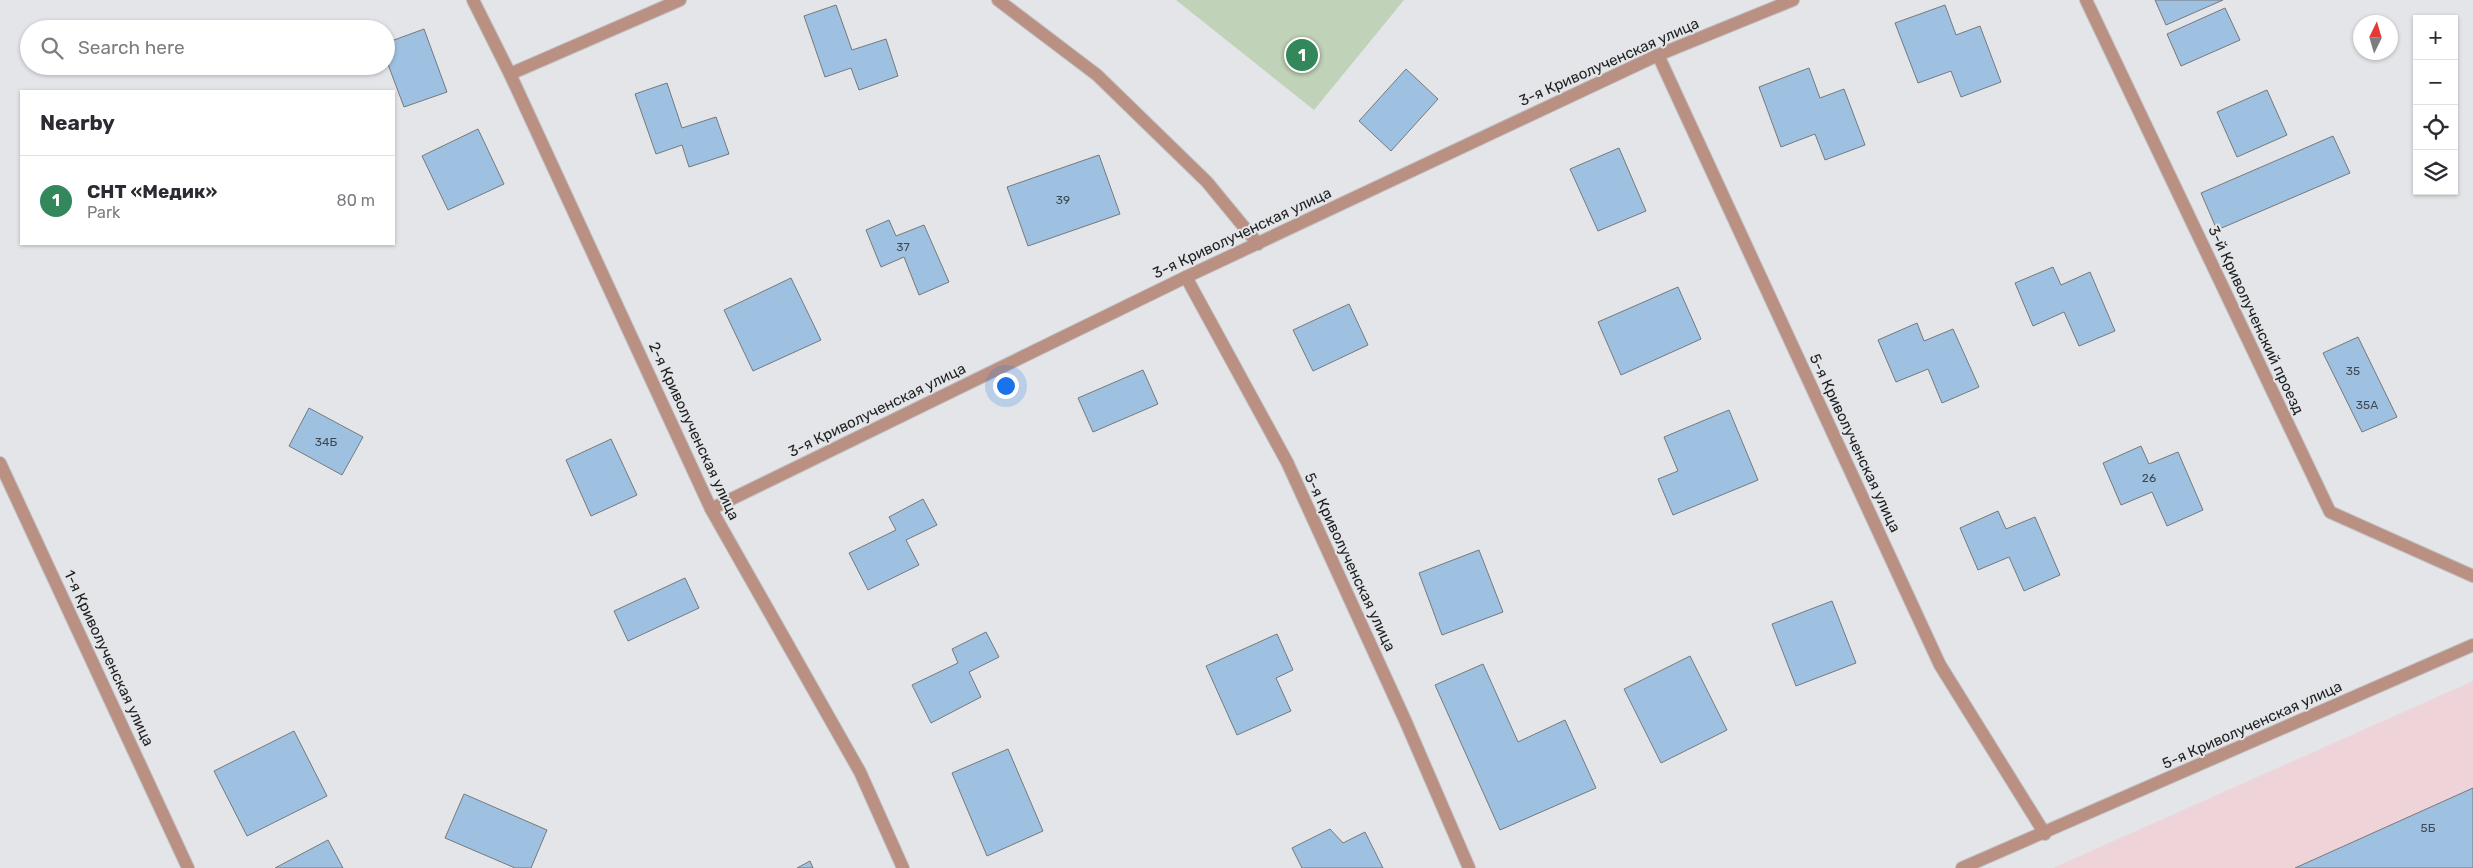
<!DOCTYPE html>
<html lang="en">
<head>
<meta charset="utf-8">
<style>
	:root { --surface:#fff; --page:#f2f2f3; --text:#2b2b33; --muted:#7c7c81; --line:#e1e1e2; --accent:#32875b }
	body { margin:0; font-family:Rubik,sans-serif; background:var(--page); color:var(--text) }
	.controls { position:absolute; right:15px; top:15px; display:grid; overflow:hidden; border-radius:0px; box-shadow:0 1px 4px #0004 }
	.controls button { width:45px; height:45px; display:grid; place-items:center; padding:0; border:0; border-bottom:1px solid var(--line); background:var(--surface); color:var(--text); font:25px sans-serif }
	.compass { position:absolute; left:2353px; top:15px; width:45px; height:45px; border-radius:50%; background:var(--surface); box-shadow:0 1px 4px #0004; rotate:5deg }
	.you { position:absolute; left:1005px; top:385px; width:18px; height:18px; margin:-12px; border:4px solid #fff; border-radius:50%; background:#1a73e8; box-shadow:0 0 0 8px #1a73e833 }
	.badge { display:grid; place-items:center; width:32px; height:32px; border-radius:50%; background:var(--accent); color:#fff; font-size:16px; font-weight:700 }
	.pin { position:absolute; translate:-50% -50%; border:2px solid #fff; box-shadow:0 1px 5px #0006 }
	.list { margin:0; padding:0; list-style:none }
	h2 { display:flex; justify-content:space-between; align-items:center; height:65px; margin:0; padding:0 20px; font-size:21px }
	h2 small { font-size:16px; font-weight:400; color:var(--muted) }
	.list li { display:grid; grid-template-columns:32px 1fr auto; gap:15px; align-items:center; box-sizing:border-box; height:90px; padding:0 20px; border-top:1px solid var(--line) }
	.list b { display:block; font-size:19px; white-space:nowrap }
	.list p { margin:0; font-size:16px; white-space:nowrap; color:var(--muted) }
	.list em { font-size:16px; font-style:normal; color:var(--muted) }
	.icon { flex:none; width:28px; height:28px; fill:none; stroke:currentColor; stroke-width:2; stroke-linecap:round; stroke-linejoin:round }
	.map { position:relative; flex:none; width:2473px; height:868px; overflow:hidden }
	.search { position:absolute; background:var(--surface); box-shadow:0 1px 4px #0004; left:20px; top:20px; width:375px; height:55px; display:flex; align-items:center; gap:12px; box-sizing:border-box; padding:0 18px; border-radius:28px; color:var(--muted); font-size:19px }
	.panel { position:absolute; background:var(--surface); box-shadow:0 1px 4px #0004; left:20px; top:90px; width:375px; height:155px; border-radius:0px }
	.map>svg:first-child { display:block }
</style>
</head>
<body>
<div class="map">
<svg width="2473" height="868" viewBox="0 0 2473 868">
	<rect width="100%" height="100%" fill="#e3e5e8"/>
	<polygon fill="#eed4d9" points="2473,681 2473,868 2053,868"/>
	<polygon fill="#c0d2b7" points="1176,0 1404,0 1314,110"/>
	<g fill="#9ec1e2" stroke="#76797b">
		<polygon points="2155,0 2223,0 2166,25"/>
		<polygon points="836,5 852,50 886,39 898,76 859,90 851,68 825,77 804,16"/>
		<polygon points="1945,5 1956,35 1980,26 2001,82 1961,97 1951,71 1918,83 1895,23"/>
		<polygon points="2225,8 2240,40 2181,66 2167,34"/>
		<polygon points="424,29 447,92 404,107 386,59 386,43"/>
		<polygon points="1809,68 1820,98 1844,89 1865,145 1825,160 1815,134 1781,147 1759,87"/>
		<polygon points="1406,69 1438,99 1391,151 1359,121"/>
		<polygon points="667,83 682,128 716,117 729,154 689,167 682,145 656,154 635,94"/>
		<polygon points="2267,90 2287,135 2237,157 2217,112"/>
		<polygon points="478,129 504,184 448,210 422,156"/>
		<polygon points="2333,136 2350,173 2217,230 2201,193"/>
		<polygon points="1619,148 1646,211 1598,231 1570,169"/>
		<polygon points="1099,155 1120,214 1028,246 1007,187"/>
		<polygon points="889,220 896,236 924,225 949,282 919,295 904,257 881,267 866,230"/>
		<polygon points="2053,267 2061,285 2090,272 2115,331 2079,346 2064,312 2033,326 2015,283"/>
		<polygon points="791,278 821,340 753,371 724,310"/>
		<polygon points="1678,287 1701,339 1621,375 1598,322"/>
		<polygon points="1349,304 1368,345 1313,371 1293,330"/>
		<polygon points="1917,323 1924,341 1953,329 1979,387 1942,403 1928,369 1896,382 1878,340"/>
		<polygon points="2358,337 2397,417 2362,432 2323,353"/>
		<polygon points="1143,370 1158,404 1093,432 1078,398"/>
		<polygon points="309,408 363,437 342,475 289,446"/>
		<polygon points="1729,410 1758,480 1673,515 1658,479 1678,471 1664,437"/>
		<polygon points="611,439 637,495 591,516 566,460"/>
		<polygon points="2141,446 2149,464 2178,452 2203,510 2167,526 2152,492 2121,505 2103,463"/>
		<polygon points="923,499 937,525 906,540 919,565 868,590 849,553 896,530 889,517"/>
		<polygon points="1998,511 2006,529 2035,517 2060,575 2024,591 2009,557 1978,570 1960,528"/>
		<polygon points="1479,550 1503,612 1442,635 1419,573"/>
		<polygon points="685,578 699,608 628,641 614,611"/>
		<polygon points="1832,601 1856,663 1796,686 1772,624"/>
		<polygon points="986,632 999,657 969,672 981,697 931,723 912,685 958,663 952,649"/>
		<polygon points="1277,634 1293,670 1276,678 1291,711 1237,735 1206,666"/>
		<polygon points="1690,656 1727,730 1661,763 1624,689"/>
		<polygon points="1483,664 1518,742 1565,720 1596,788 1500,830 1435,685"/>
		<polygon points="294,731 327,796 247,836 214,771"/>
		<polygon points="1008,749 1043,831 987,856 952,773"/>
		<polygon points="2473,788 2473,868 2295,868"/>
		<polygon points="464,794 547,830 531,868 515,868 445,838"/>
		<polygon points="1330,829 1343,843 1365,832 1383,868 1302,868 1292,848"/>
		<polygon points="328,840 343,868 275,868"/>
		<polygon points="810,861 813,868 797,868"/>
	</g>
	<g fill="none" stroke-linecap="round" stroke-linejoin="round">
		<defs>
			<g id="minor">
				<polyline points="473,0 510,74 711,509 860,772 903,868"/>
				<polyline points="998,0 1097,75 1207,182 1258,244"/>
				<polyline points="2086,0 2330,512 2473,576"/>
				<polyline points="1658,55 1940,665 2045,834"/>
				<polyline points="510,74 680,0"/>
				<polyline points="1186,277 1287,462 1405,720 1469,868"/>
				<polyline points="0,463 188,868"/>
				<polyline points="711,509 1186,277 1658,55 1793,0"/>
				<polyline points="1962,868 2473,645"/>
			</g>
		</defs>
		<use href="#minor" stroke="#c0c2c4" stroke-width="14"/>
		<use href="#minor" stroke="#ba9083" stroke-width="12"/>
	</g>
	<g text-anchor="middle" dominant-baseline="central" stroke-width="4" stroke-linejoin="round" paint-order="stroke">
		<g font-size="12" fill="#3f4850">
			<text x="1063" y="200">39</text>
			<text x="903" y="247">37</text>
			<text x="2353" y="371">35</text>
			<text x="2367" y="405">35А</text>
			<text x="326" y="442">34Б</text>
			<text x="2149" y="478">26</text>
			<text x="2428" y="828">5Б</text>
		</g>
		<g font-size="15" fill="#1f2020" stroke="#e3e5e8">
			<text transform="translate(1609 62) rotate(-24)">3-я Криволученская улица</text>
			<text transform="translate(1242 233) rotate(-25)">3-я Криволученская улица</text>
			<text transform="translate(2256 320) rotate(65)">3-й Криволученский проезд</text>
			<text transform="translate(877 410) rotate(-26)">3-я Криволученская улица</text>
			<text transform="translate(694 431) rotate(65)">2-я Криволученская улица</text>
			<text transform="translate(1855 443) rotate(65)">5-я Криволученская улица</text>
			<text transform="translate(1350 562) rotate(65)">5-я Криволученская улица</text>
			<text transform="translate(109 658) rotate(65)">1-я Криволученская улица</text>
			<text transform="translate(2252 725) rotate(-24)">5-я Криволученская улица</text>
		</g>
	</g>
</svg>
<div class="controls">
<button>+</button>
<button>−</button>
<button><svg class="icon" aria-label="locate" viewBox="0 0 24 24"><circle cx="12" cy="12" r="6"/><path d="M12 2v4M12 18v4M2 12h4M18 12h4"/></svg></button>
<button><svg class="icon" aria-label="layers" viewBox="0 0 24 24"><path d="M12 4l9 5-9 5-9-5zM3 14l9 5 9-5"/></svg></button>
</div>
<svg class="compass" viewBox="-18 -18 36 36"><path d="M0-13l5 13h-10z" fill="#e53935"/><path d="M0 13l5-13h-10z" fill="#7c7c81"/></svg>
<div class="you"></div>
<div class="pin badge" style="left:1302px;top:55px">1</div>
<div class="search"><svg class="icon" aria-label="search" viewBox="0 0 24 24"><circle cx="10" cy="10" r="6"/><path d="M15 15l6 6"/></svg>Search here</div>
<section class="panel">
<h2>Nearby<small></small></h2>
<ul class="list">
<li><span class="badge">1</span><div><b>СНТ «Медик»</b><p>Park</p></div><em>80 m</em></li>
</ul>
</section>
</div>
</body>
</html>
